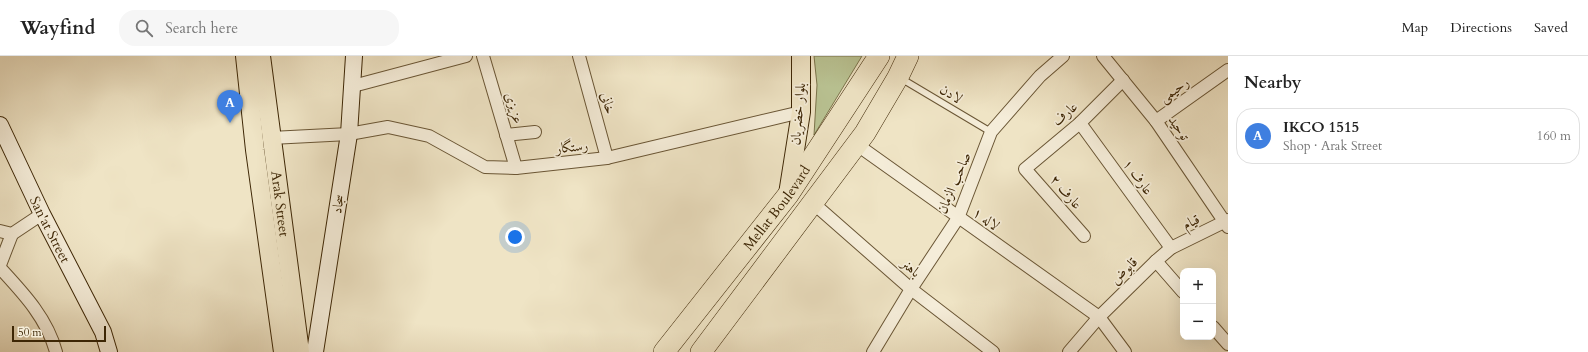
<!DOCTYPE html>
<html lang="en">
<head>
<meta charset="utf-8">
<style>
	:root { --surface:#fff; --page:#f6f6f6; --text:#222; --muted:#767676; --line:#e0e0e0; --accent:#8f2418 }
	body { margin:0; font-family:Cardo,Amiri,serif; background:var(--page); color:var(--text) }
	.controls { position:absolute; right:12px; bottom:12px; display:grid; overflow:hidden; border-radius:8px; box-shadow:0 4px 16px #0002 }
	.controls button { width:36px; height:36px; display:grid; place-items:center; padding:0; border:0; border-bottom:1px solid var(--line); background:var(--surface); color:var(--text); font:20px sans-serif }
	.scale { position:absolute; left:12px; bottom:10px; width:94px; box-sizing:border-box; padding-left:4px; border:2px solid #3d2605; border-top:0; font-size:11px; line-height:14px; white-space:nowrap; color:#3d2605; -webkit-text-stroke:3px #f5edd9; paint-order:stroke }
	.you { position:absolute; left:515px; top:181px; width:14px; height:14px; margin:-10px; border:3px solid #fff; border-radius:50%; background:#1a73e8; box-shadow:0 0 0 6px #1a73e833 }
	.badge { display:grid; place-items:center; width:26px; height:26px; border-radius:50%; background:var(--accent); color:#fff; font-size:13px; font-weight:700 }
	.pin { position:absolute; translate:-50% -33px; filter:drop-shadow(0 1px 2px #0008) }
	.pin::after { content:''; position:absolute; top:21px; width:14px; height:12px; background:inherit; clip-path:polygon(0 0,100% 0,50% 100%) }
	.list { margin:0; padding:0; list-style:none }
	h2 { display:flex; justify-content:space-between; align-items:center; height:52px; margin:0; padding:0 16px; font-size:17px }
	h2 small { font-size:13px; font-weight:400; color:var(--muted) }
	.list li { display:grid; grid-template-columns:26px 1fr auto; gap:12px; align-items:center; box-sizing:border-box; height:56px; margin:0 8px 8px; padding:0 8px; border:1px solid var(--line); border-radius:16px }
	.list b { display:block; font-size:15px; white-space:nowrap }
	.list p { margin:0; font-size:13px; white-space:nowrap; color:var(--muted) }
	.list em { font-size:13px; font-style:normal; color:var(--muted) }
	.icon { flex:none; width:22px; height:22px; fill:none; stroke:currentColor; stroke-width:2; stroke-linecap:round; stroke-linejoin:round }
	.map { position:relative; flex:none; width:1228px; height:296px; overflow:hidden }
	header { display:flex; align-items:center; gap:24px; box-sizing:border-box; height:56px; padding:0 20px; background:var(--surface); border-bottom:1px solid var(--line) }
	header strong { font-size:19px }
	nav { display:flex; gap:22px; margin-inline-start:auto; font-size:14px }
	.search { width:280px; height:36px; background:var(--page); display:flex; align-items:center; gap:10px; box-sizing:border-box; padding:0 14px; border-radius:16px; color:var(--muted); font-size:15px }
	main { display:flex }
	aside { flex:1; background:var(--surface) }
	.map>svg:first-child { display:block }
</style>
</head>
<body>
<header>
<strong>Wayfind</strong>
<div class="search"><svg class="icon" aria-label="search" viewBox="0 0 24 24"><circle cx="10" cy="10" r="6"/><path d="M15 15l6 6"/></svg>Search here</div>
<nav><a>Map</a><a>Directions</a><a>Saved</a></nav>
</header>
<main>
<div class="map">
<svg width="1228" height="296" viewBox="0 0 1228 296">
	<rect width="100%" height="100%" fill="#efe4c5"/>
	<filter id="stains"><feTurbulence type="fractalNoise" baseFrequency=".005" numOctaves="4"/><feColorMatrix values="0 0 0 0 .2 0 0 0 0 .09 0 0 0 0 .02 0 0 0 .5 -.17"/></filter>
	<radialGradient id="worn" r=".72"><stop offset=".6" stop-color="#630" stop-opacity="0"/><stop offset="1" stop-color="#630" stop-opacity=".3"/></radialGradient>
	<polygon fill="#bac494" stroke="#7c754c" points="814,0 862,0 814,79 817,29"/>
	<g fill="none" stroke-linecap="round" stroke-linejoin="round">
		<defs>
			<polyline id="lane" points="902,23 991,76"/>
			<g id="street">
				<polyline points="483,0 516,112"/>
				<polyline points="579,0 607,102"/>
				<polyline points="1103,0 1156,65 1228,171"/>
				<polyline points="353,30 466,0"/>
				<polyline points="1156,65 1228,14"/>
				<polyline points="1080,67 1171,192"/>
				<polyline points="506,79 535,76"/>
				<polyline points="271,82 349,78 388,71 429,80 485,111 516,112 607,102 801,56"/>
				<polyline points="856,88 1099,261 1125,296"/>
				<polyline points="813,147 911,233 993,296"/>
				<polyline points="0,175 12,178 42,158"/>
				<polyline points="1084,180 1025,113 1080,67 1123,24"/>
				<polyline points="1156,205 1183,236"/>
				<polyline points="0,209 12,178"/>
				<path d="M0,212C23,237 47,262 56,296"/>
				<polyline points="1213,271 1228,288"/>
				<polyline points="873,296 911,233 958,162 991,76 1040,20 1063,0"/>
				<polyline points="1069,296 1099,261 1156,205 1171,192 1228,164"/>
			</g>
			<g id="secondary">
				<path id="s1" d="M0,69L42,158L103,276L109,296"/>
				<polyline points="315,296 349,78 354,0"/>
			</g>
			<g id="primary">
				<polyline points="245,0 255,94 283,296"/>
				<path id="s2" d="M261,0L300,296"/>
				<polyline points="788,138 801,56 801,0"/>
			</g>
			<g id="highway">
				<path id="s3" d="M664,296L788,139L879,0"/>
				<polyline points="701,296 865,77 898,21 908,0"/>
			</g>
		</defs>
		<use href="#lane" stroke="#6a5635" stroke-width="8"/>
		<use href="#street" stroke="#6a5635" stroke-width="14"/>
		<use href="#secondary" stroke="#3d2605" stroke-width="18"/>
		<use href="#primary" stroke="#3d2605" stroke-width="20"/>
		<use href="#highway" stroke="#3d2605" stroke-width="22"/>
		<use href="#lane" stroke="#f5edd9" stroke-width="6"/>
		<use href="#street" stroke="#f5edd9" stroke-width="12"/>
		<use href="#secondary" stroke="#f5edd9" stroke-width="16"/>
		<use href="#primary" stroke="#efe4c5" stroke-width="18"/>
		<use href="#highway" stroke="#efe4c5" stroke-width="21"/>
	</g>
	<g text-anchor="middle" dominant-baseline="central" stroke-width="3.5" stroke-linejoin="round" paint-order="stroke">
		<g font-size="14" fill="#3d2605" stroke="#f5edd9">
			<text transform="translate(1174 34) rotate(-35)">رحیمی</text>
			<text transform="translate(951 38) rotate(31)">لادن</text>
			<text transform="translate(608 47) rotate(74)">خانی</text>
			<text transform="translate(514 52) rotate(73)">عزیزی</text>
			<text transform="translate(798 58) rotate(-85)">بلوار خضریان</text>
			<text transform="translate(1065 58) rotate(-42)">عارف</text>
			<text transform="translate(1179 72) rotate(56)">توحید</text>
			<text transform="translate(572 91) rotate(-6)">رستگار</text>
			<text transform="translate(1138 121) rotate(54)">عارف ۱</text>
			<text transform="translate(954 127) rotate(-67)">صاحب الزمان</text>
			<text transform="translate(1066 136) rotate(49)">عارف ۲</text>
			<text stroke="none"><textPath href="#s2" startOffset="149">Arak Street</textPath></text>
			<text transform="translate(338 148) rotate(-81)">سجاد</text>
			<text stroke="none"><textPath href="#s3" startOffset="183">Mellat Boulevard</textPath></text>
			<text transform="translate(986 163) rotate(35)">لاله ۱</text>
			<text transform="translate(1191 166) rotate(-26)">قیام</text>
			<text stroke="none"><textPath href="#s1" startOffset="116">San'at Street</textPath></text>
			<text transform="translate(911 212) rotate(41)">باهنر</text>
			<text transform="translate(1124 215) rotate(-45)">قابوض</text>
		</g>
	</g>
	<rect width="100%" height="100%" filter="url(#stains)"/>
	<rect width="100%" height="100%" fill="url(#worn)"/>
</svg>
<div class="controls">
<button>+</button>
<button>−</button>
</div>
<div class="scale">50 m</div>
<div class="you"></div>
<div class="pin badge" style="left:230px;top:67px;background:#3f7fe0">A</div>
</div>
<aside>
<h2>Nearby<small></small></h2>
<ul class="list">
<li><span class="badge" style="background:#3f7fe0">A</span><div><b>IKCO 1515</b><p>Shop · Arak Street</p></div><em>160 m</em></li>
</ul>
</aside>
</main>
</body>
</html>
